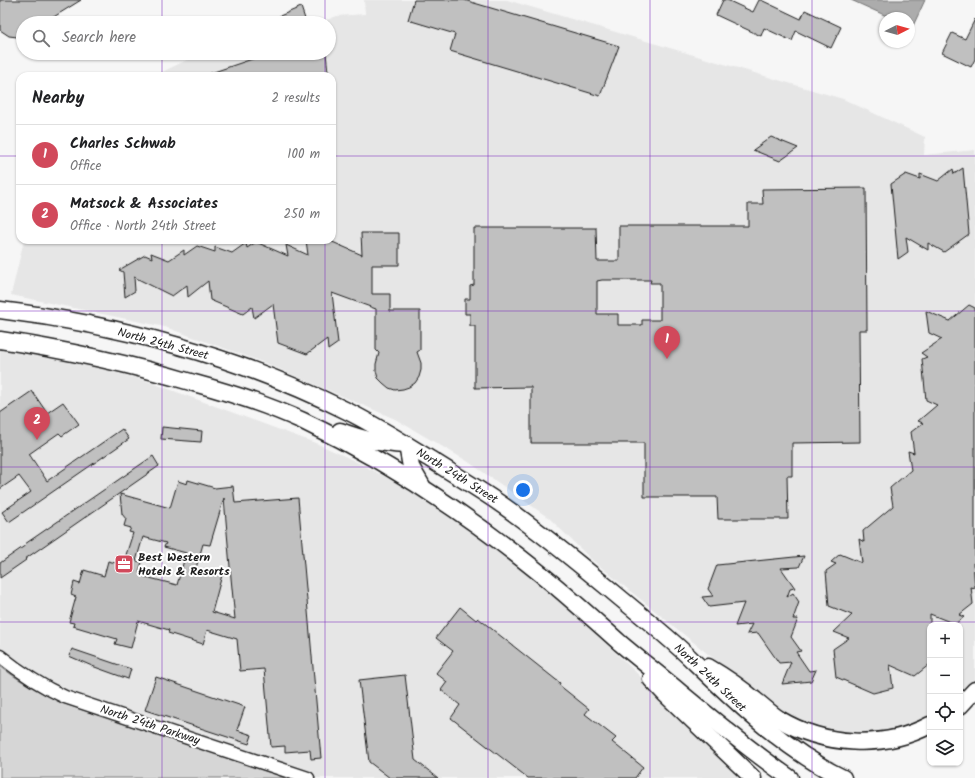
<!DOCTYPE html>
<html lang="en">
<head>
<meta charset="utf-8">
<style>
	:root { --surface:#fff; --page:#f6f6f6; --text:#202124; --muted:#757577; --line:#e0e0e0; --accent:#d1495b }
	body { margin:0; font-family:Kalam,sans-serif; background:var(--page); color:var(--text) }
	.controls { position:absolute; right:12px; bottom:12px; display:grid; overflow:hidden; border-radius:8px; box-shadow:0 1px 3px #0004 }
	.controls button { width:36px; height:36px; display:grid; place-items:center; padding:0; border:0; border-bottom:1px solid var(--line); background:var(--surface); color:var(--text); font:20px sans-serif }
	.compass { position:absolute; left:879px; top:12px; width:36px; height:36px; border-radius:50%; background:var(--surface); box-shadow:0 1px 3px #0004; rotate:84deg }
	.you { position:absolute; left:523px; top:490px; width:14px; height:14px; margin:-10px; border:3px solid #fff; border-radius:50%; background:#1a73e8; box-shadow:0 0 0 6px #1a73e833 }
	.badge { display:grid; place-items:center; width:26px; height:26px; border-radius:50%; background:var(--accent); color:#fff; font-size:13px; font-weight:700 }
	.pin { position:absolute; translate:-50% -33px; filter:drop-shadow(0 1px 2px #0008) }
	.pin::after { content:''; position:absolute; top:21px; width:14px; height:12px; background:inherit; clip-path:polygon(0 0,100% 0,50% 100%) }
	.list { margin:0; padding:0; list-style:none }
	h2 { display:flex; justify-content:space-between; align-items:center; height:52px; margin:0; padding:0 16px; font-size:17px }
	h2 small { font-size:13px; font-weight:400; color:var(--muted) }
	.list li { display:grid; grid-template-columns:26px 1fr auto; gap:12px; align-items:center; box-sizing:border-box; height:60px; padding:0 16px; border-top:1px solid var(--line) }
	.list b { display:block; font-size:15px; white-space:nowrap }
	.list p { margin:0; font-size:13px; white-space:nowrap; color:var(--muted) }
	.list em { font-size:13px; font-style:normal; color:var(--muted) }
	.icon { flex:none; width:22px; height:22px; fill:none; stroke:currentColor; stroke-width:2; stroke-linecap:round; stroke-linejoin:round }
	.map { position:relative; flex:none; width:975px; height:778px; overflow:hidden }
	.search { position:absolute; background:var(--surface); box-shadow:0 1px 3px #0004; left:16px; top:16px; width:320px; height:44px; display:flex; align-items:center; gap:10px; box-sizing:border-box; padding:0 14px; border-radius:22px; color:var(--muted); font-size:15px }
	.panel { position:absolute; background:var(--surface); box-shadow:0 1px 3px #0004; left:16px; top:72px; width:320px; height:172px; border-radius:12px }
	.map>svg:first-child { display:block }
</style>
</head>
<body>
<div class="map">
<svg width="975" height="778" viewBox="0 0 975 778">
	<rect width="100%" height="100%" fill="#f6f6f6"/>
	<filter id="ink" filterUnits="userSpaceOnUse"><feTurbulence type="fractalNoise" baseFrequency=".025" numOctaves="2"/><feDisplacementMap in="SourceGraphic" scale="8" xChannelSelector="R" yChannelSelector="G"/><feConvolveMatrix kernelMatrix="1 2 1 2 8 2 1 2 1" color-interpolation-filters="sRGB"/></filter>
	<g filter="url(#ink)">
		<g fill="#e6e6e6">
			<polygon points="364,0 507,0 843,99 925,137 924,155 975,150 975,682 961,698 960,699 960,625 930,625 930,719 905,730 872,736 836,734 803,725 777,710 592,560 549,518 467,461 395,419 265,363 165,327 11,295 24,240 332,240 332,76 154,76 201,53 329,53 329,23 319,23 337,16 365,14"/>
			<polygon points="0,350 88,365 147,381 318,444 353,460 393,481 446,513 511,559 558,598 686,720 738,778 287,778 115,721 71,692 28,669 0,648"/>
		</g>
		<path fill="#d6d6d6" stroke="#797979" d="M0,666C19,681 40,692 62,703L287,778H0Z"/>
		<polygon fill="#acacac" stroke="#727272" points="851,0 925,0 912,28 909,26 909,18 891,18"/>
		<g fill="#c0c0c0" stroke="#1c1c1c" fill-rule="evenodd">
			<polygon points="0,0 81,0 44,23 23,23 23,36 17,37 9,36 0,30"/>
			<polygon points="414,0 464,0 619,46 600,96 450,51 455,34 408,20"/>
			<polygon points="723,0 727,0 753,12 759,0 761,0 801,19 805,10 841,27 831,48 796,31 792,41 764,28 761,36 716,15"/>
			<polygon points="301,7 305,19 296,23 263,23"/>
			<polygon points="975,19 975,59 971,67 942,53 952,33 965,39"/>
			<polygon points="270,53 326,53 328,72 316,76 208,76 208,74"/>
			<polygon points="771,137 798,148 780,161 753,150"/>
			<polygon points="963,168 969,234 944,252 928,243 928,250 906,237 908,252 898,259 891,184 906,174 920,179 920,174 938,181 953,169 954,174"/>
			<path d="M866,188L867,330H859L860,442L792,443V476H787L788,519H718L717,497H644V443H531V387L475,388V326H470V314H465V299H470V286L474,285V228H596L597,261H619V226H748V204H763L762,189ZM602,280H651L650,283H660V320H642V325H618V314H597V281Z"/>
			<polygon points="361,233 399,233 399,265 372,265 372,294 390,294 390,311 420,311 420,350 417,352 421,363 421,370 419,377 415,383 409,387 403,389 395,390 389,388 383,383 378,378 376,371 376,364 379,353 376,350 376,309 332,293 338,343 328,350 327,339 307,354 278,343 273,304 254,318 252,307 243,314 210,300 208,281 188,297 187,285 172,296 134,277 135,291 125,297 123,272 119,270 145,255 152,258 151,253 169,260 184,250 184,255 197,246 215,252 215,247 232,253 246,243 247,248 256,242 288,256 286,245 308,255 306,240 328,240 362,255"/>
			<polygon points="969,305 975,308 975,564 973,563 975,588 971,587 973,604 959,615 964,617 955,624 930,614 930,664 915,676 890,665 893,688 873,693 836,677 833,649 849,638 834,632 852,615 829,606 826,571 836,564 831,562 840,554 862,563 859,539 864,542 863,531 893,506 890,488 911,470 908,451 914,453 911,432 923,423 918,421 937,405 926,400 922,359 927,357 921,353 942,339 929,333 926,311 950,321"/>
			<polygon points="32,391 47,413 63,402 79,424 62,436 59,433 29,454 47,481 122,429 129,439 9,522 2,512 31,492 19,476 0,489 0,413"/>
			<polygon points="162,427 202,431 201,442 161,439"/>
			<polygon points="153,456 159,466 25,559 26,560 0,578 0,563 26,545 25,544"/>
			<path d="M188,480L215,488L233,486L235,503L298,498L321,758L311,759L310,750L285,752V746L271,747L264,669L240,671L237,639L207,630L203,644L168,633L169,630L138,621L131,648L115,644L117,639L73,626L74,623L69,622L76,597L71,595L74,582L80,584L84,570L104,576L108,561L116,563L118,556L125,558L133,533L129,532L131,528L124,526L126,519L122,514L120,494L170,508L178,481L187,484ZM224,498L231,578L235,619L212,612L222,575L196,568L203,544L210,545ZM143,537L166,543L164,547L186,553L177,585L142,576L143,573L139,572L142,562L136,561Z"/>
			<polygon points="804,556 799,567 781,568 795,588 790,589 787,597 793,593 799,602 793,619 798,619 791,637 801,651 796,652 809,671 816,670 811,681 782,684 791,662 779,663 758,633 747,634 752,624 735,626 744,603 709,607 702,597 713,596 708,589 717,565"/>
			<polygon points="460,607 476,620 478,618 560,683 559,685 589,709 585,714 616,738 612,742 643,767 635,778 528,778 451,718 460,705 441,690 447,682 436,673 453,651 436,638"/>
			<polygon points="72,649 131,669 128,679 92,666 69,656"/>
			<polygon points="405,675 415,760 438,778 390,778 369,762 359,680"/>
			<polygon points="156,677 245,707 237,730 252,735 249,744 145,710"/>
		</g>
		<g fill="none" stroke-linecap="round" stroke-linejoin="round">
			<defs>
				<path id="minor" d="M0,656C20,672 41,686 65,697L308,778"/>
				<g id="secondary">
					<path d="M0,310C117,324 239,357 345,410C374,424 402,442 430,459C455,475 481,490 505,507C542,533 578,563 613,592C638,613 665,634 688,656C736,702 783,749 843,778"/>
					<path d="M0,340C66,350 130,364 194,383C231,393 268,405 303,421C387,461 464,512 536,570C565,593 592,618 620,643C640,660 661,676 681,693C716,722 752,752 790,778"/>
					<path d="M340,431C364,440 380,443 405,445"/>
					<polyline points="407,445 411,467 422,486"/>
					<path d="M708,667C725,677 740,687 755,700C763,706 770,713 779,719C824,746 883,750 930,725"/>
					<polyline points="651,679 666,695 753,778"/>
					<polyline points="960,706 975,690"/>
				</g>
			</defs>
			<use href="#minor" stroke="#1c1c1c" stroke-width="15"/>
			<use href="#secondary" stroke="#1c1c1c" stroke-width="19"/>
			<use href="#minor" stroke="#fff" stroke-width="12"/>
			<use href="#secondary" stroke="#fff" stroke-width="16"/>
		</g>
	</g>
	<path fill="none" stroke="#7b2cbf" stroke-width="1" stroke-opacity="0.55" d="M162,0V23M325,0V23M488,0V778M650,0V778M812,0V778M162,53V76M325,53V76M0,156H20M332,156H975M162,240V778M325,240V778M0,311H975M0,467H975M0,622H975"/>
	<defs>
		<symbol id="office-square" viewBox="-11 -11 22 22"><rect x="-9" y="-9" width="18" height="18" rx="4" fill="#d1495b" stroke="#fff"/><path d="M-6-3h4V-5.5h4V-3h4V5H-6ZM-1-4.5V-3h2v-1.5ZM-6 0V1H6V0Z" fill="#fff"/></symbol>
	</defs>
	<g fill-rule="evenodd">
		<use href="#office-square" x="113" y="553" width="22" height="22"/>
	</g>
	<g text-anchor="middle" dominant-baseline="central" stroke-width="4" stroke-linejoin="round" paint-order="stroke">
		<g font-size="12" fill="#1c1c1c" stroke="#fff">
			<text transform="translate(163 344) rotate(15)">North 24th Street</text>
			<text transform="translate(457 476) rotate(32)">North 24th Street</text>
			<text transform="translate(710 678) rotate(43)">North 24th Street</text>
			<text transform="translate(150 725) rotate(18)">North 24th Parkway</text>
		</g>
		<g font-size="12" font-weight="bold" fill="#1c1c1c" stroke="#fff" text-anchor="start">
			<text x="138" y="557">Best Western<tspan x="138" dy="14">Hotels &amp; Resorts</tspan></text>
		</g>
	</g>
</svg>
<div class="controls">
<button>+</button>
<button>−</button>
<button><svg class="icon" aria-label="locate" viewBox="0 0 24 24"><circle cx="12" cy="12" r="6"/><path d="M12 2v4M12 18v4M2 12h4M18 12h4"/></svg></button>
<button><svg class="icon" aria-label="layers" viewBox="0 0 24 24"><path d="M12 4l9 5-9 5-9-5zM3 14l9 5 9-5"/></svg></button>
</div>
<svg class="compass" viewBox="-18 -18 36 36"><path d="M0-13l5 13h-10z" fill="#e53935"/><path d="M0 13l5-13h-10z" fill="#757577"/></svg>
<div class="you"></div>
<div class="pin badge" style="left:667px;top:359px">1</div>
<div class="pin badge" style="left:37px;top:440px">2</div>
<div class="search"><svg class="icon" aria-label="search" viewBox="0 0 24 24"><circle cx="10" cy="10" r="6"/><path d="M15 15l6 6"/></svg>Search here</div>
<section class="panel">
<h2>Nearby<small>2 results</small></h2>
<ul class="list">
<li><span class="badge">1</span><div><b>Charles Schwab</b><p>Office</p></div><em>100 m</em></li>
<li><span class="badge">2</span><div><b>Matsock &amp; Associates</b><p>Office · North 24th Street</p></div><em>250 m</em></li>
</ul>
</section>
</div>
</body>
</html>
